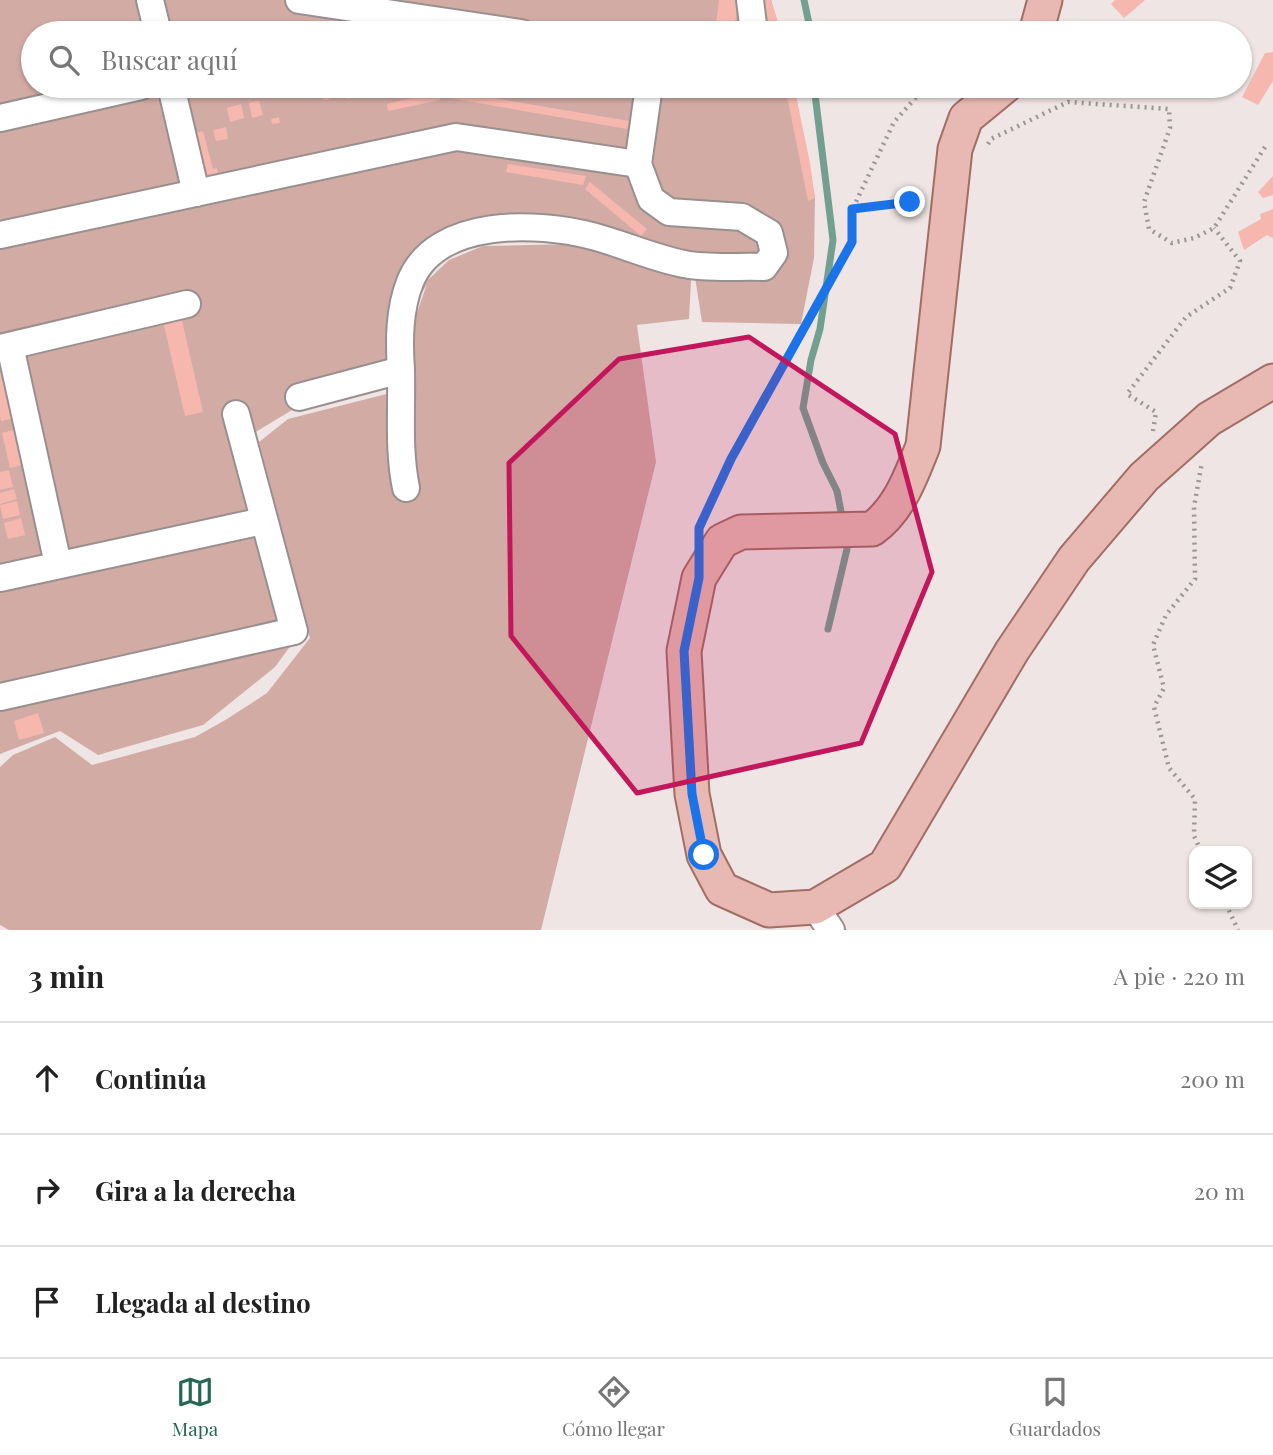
<!DOCTYPE html>
<html lang="es">
<head>
<meta charset="utf-8">
<style>
	:root { --surface:#fff; --page:#f2f2f2; --text:#222; --muted:#767676; --line:#e0e0e0; --accent:#276654 }
	body { margin:0; font-family:"Playfair Display",serif; background:var(--page); color:var(--text) }
	.controls { position:absolute; right:21px; bottom:21px; display:grid; overflow:hidden; border-radius:14px; box-shadow:0 2px 5px #0004 }
	.controls button { width:63px; height:63px; display:grid; place-items:center; padding:0; border:0; border-bottom:2px solid var(--line); background:var(--surface); color:var(--text); font:35px sans-serif }
	.stop { position:absolute; width:21px; height:21px; margin:-16px; border:5px solid #1a73e8; border-radius:50%; background:#fff }
	.stop.end { background:#1a73e8; border-color:#fff; box-shadow:0 2px 7px #0008 }
	.list { margin:0; padding:0; list-style:none }
	h2 { display:flex; justify-content:space-between; align-items:center; height:91px; margin:0; padding:0 28px; font-size:30px }
	h2 small { font-size:23px; font-weight:400; color:var(--muted) }
	.list li { display:grid; grid-template-columns:46px 1fr auto; gap:21px; align-items:center; box-sizing:border-box; height:112px; padding:0 28px; border-top:2px solid var(--line) }
	.list b { display:block; font-size:26px; white-space:nowrap }
	.list em { font-size:23px; font-style:normal; color:var(--muted) }
	.icon { flex:none; width:38px; height:38px; fill:none; stroke:currentColor; stroke-width:2; stroke-linecap:round; stroke-linejoin:round }
	.map { position:relative; flex:none; width:1273px; height:930px; overflow:hidden }
	.search { position:absolute; background:var(--surface); box-shadow:0 2px 5px #0004; left:21px; right:21px; top:21px; height:77px; display:flex; align-items:center; gap:18px; box-sizing:border-box; padding:0 24px; border-radius:38px; color:var(--muted); font-size:26px }
	.sheet { height:427px; background:var(--surface) }
	nav { display:flex; justify-content:space-around; align-items:center; box-sizing:border-box; height:98px; border-top:2px solid var(--line); background:var(--surface); font-size:19px; color:var(--muted) }
	nav a { display:grid; justify-items:center; gap:4px }
	nav .on { color:var(--accent) }
	.map>svg:first-child { display:block }
</style>
</head>
<body>
<div class="map">
<svg width="1273" height="930" viewBox="0 0 1273 930">
	<rect width="100%" height="100%" fill="#eee5e4"/>
	<polygon fill="#d3aba5" points="0,0 771,0 781,33 33,33 33,86 794,86 815,198 814,258 801,324 702,322 695,277 600,245 544,236 488,238 440,258 428,280 449,260 483,246 575,244 691,280 689,319 637,325 656,462 541,930 9,930 0,925 0,767 13,755 55,737 92,765 195,737 227,719 267,693 310,638 259,442 288,419 414,387 412,327 427,284 409,315 409,382 297,407 254,433 302,630 275,667 203,725 98,755 60,731 0,754"/>
	<g fill="none" stroke-linecap="round" stroke-linejoin="round">
		<g stroke="#739f90" stroke-width="7">
			<polyline points="804,0 811,33"/>
			<polyline points="814,86 833,240 820,329 811,360 803,408 823,463 837,491 843,522"/>
			<polyline points="828,629 847,549 845,537"/>
		</g>
	</g>
	<g fill="#f6b7ae">
		<polygon points="719,0 738,0 734,33 715,33"/>
		<polygon points="761,0 771,0 781,33 772,33"/>
		<polygon points="1115,0 1145,0 1124,18 1111,4"/>
		<polygon points="1273,52 1273,81 1258,105 1242,97 1265,53"/>
		<polygon points="229,86 252,86 253,89 231,95"/>
		<polygon points="358,86 360,97 347,99 344,87"/>
		<polygon points="785,86 794,86 810,163 815,198 808,201"/>
		<polygon points="446,90 629,121 627,129 444,97"/>
		<polygon points="439,91 440,100 388,111 387,104"/>
		<circle cx="326" cy="96" r="4"/>
		<polygon points="259,101 263,115 252,118 249,103"/>
		<polygon points="241,104 244,118 230,122 227,108"/>
		<polygon points="279,117 280,123 272,124 271,119"/>
		<polygon points="226,127 228,139 216,141 213,130"/>
		<polygon points="203,131 213,169 217,168 220,181 200,186 188,135"/>
		<polygon points="508,164 586,176 583,185 506,172"/>
		<polygon points="1273,176 1273,195 1263,198 1258,192"/>
		<polygon points="590,182 647,229 641,236 585,189"/>
		<polygon points="1273,209 1273,238 1267,235 1244,250 1238,232 1261,219 1260,214"/>
		<polygon points="180,312 203,412 185,416 162,317"/>
		<polygon points="0,357 20,417 1,421 0,417"/>
		<polygon points="21,428 29,463 10,468 2,433"/>
		<polygon points="9,470 13,487 0,490 0,472"/>
		<polygon points="14,489 17,499 0,504 0,493"/>
		<polygon points="17,501 20,515 3,519 0,505"/>
		<polygon points="21,518 25,535 8,539 4,523"/>
		<polygon points="38,713 44,733 19,740 14,721"/>
	</g>
	<g fill="none" stroke-linecap="round" stroke-linejoin="round">
		<defs>
			<g id="minor">
				<polyline points="150,0 158,33"/>
				<polyline points="299,0 521,33"/>
				<polyline points="750,0 754,33"/>
				<polyline points="171,86 196,193"/>
				<polyline points="0,118 141,86"/>
				<polyline points="0,235 456,137 638,164"/>
				<polyline points="10,346 58,564"/>
				<polyline points="0,348 187,304"/>
				<polyline points="299,397 401,370"/>
				<path d="M406,488C398,449 402,411 401,371C399,341 399,310 410,282C436,217 538,222 592,236C623,244 653,258 684,264C709,269 738,266 764,267L774,253L769,233L742,217L669,212L651,199L638,164L649,86"/>
				<polyline points="0,578 263,521"/>
				<polyline points="0,697 294,631 236,414"/>
				<polyline points="815,907 831,930"/>
			</g>
			<g id="major">
				<polyline points="1036,33 1045,0"/>
				<path d="M1005,86L966,118L955,149L923,446C911,476 899,510 872,529L741,532L722,541L699,578L684,651L692,794L704,855L722,889L769,910L815,907L885,866L1012,651L1074,559L1144,477L1209,419L1273,381"/>
			</g>
		</defs>
		<use href="#minor" stroke="#98908f" stroke-width="30"/>
		<use href="#major" stroke="#a16d65" stroke-width="37"/>
		<g stroke="#9b9594" stroke-width="4.5" stroke-dasharray="2 5" stroke-linecap="butt">
			<polyline points="988,144 991,139 1068,102 1169,109 1170,128 1144,202 1149,229 1172,243 1194,238 1214,228 1265,147"/>
			<polyline points="853,208 894,122 926,86"/>
			<polyline points="1153,431 1156,412 1127,394 1186,317 1230,288 1240,261 1214,228"/>
			<polyline points="703,520 731,459 852,242 852,209 910,203 922,193"/>
			<polyline points="1201,851 1194,836 1195,799 1169,768 1154,707 1164,688 1153,645 1166,615 1195,579 1194,507 1202,462"/>
			<polyline points="1226,904 1238,930"/>
		</g>
		<use href="#minor" stroke="#fff" stroke-width="26"/>
		<use href="#major" stroke="#e8b9b2" stroke-width="33"/>
	</g>
	<g fill="none" stroke-linecap="round" stroke-linejoin="round">
		<polyline stroke="#1a73e8" stroke-width="9" points="704,855 692,794 684,651 699,578 699,528 731,459 852,242 852,209 910,202"/>
	</g>
	<path fill="#c2185b" fill-opacity="0.2" stroke="#c2185b" stroke-width="5" stroke-linejoin="round" d="M749,337L895,434L932,572L861,743L637,793L511,636L509,463L619,359Z"/>
</svg>
<div class="controls">
<button><svg class="icon" aria-label="layers" viewBox="0 0 24 24"><path d="M12 4l9 5-9 5-9-5zM3 14l9 5 9-5"/></svg></button>
</div>
<div class="stop" style="left:704px;top:855px"></div>
<div class="stop end" style="left:910px;top:202px"></div>
<div class="search"><svg class="icon" aria-label="search" viewBox="0 0 24 24"><circle cx="10" cy="10" r="6"/><path d="M15 15l6 6"/></svg>Buscar aquí</div>
</div>
<section class="sheet">
<h2>3 min<small>A pie · 220 m</small></h2>
<ul class="list">
<li><svg class="icon" aria-label="ahead" viewBox="0 0 24 24"><path d="M12 20V5M6 11l6-6 6 6"/></svg><div><b>Continúa</b></div><em>200 m</em></li>
<li><svg class="icon" aria-label="right" viewBox="0 0 24 24"><path d="M7 20v-9h11M14 6l5 5-5 5"/></svg><div><b>Gira a la derecha</b></div><em>20 m</em></li>
<li><svg class="icon" aria-label="arrive" viewBox="0 0 24 24"><path d="M6 21V4h12l-3 4 3 4H6"/></svg><div><b>Llegada al destino</b></div></li>
</ul>
</section>
<nav>
<a class="on"><svg class="icon" aria-label="map" viewBox="0 0 24 24"><path d="M3 6l6-2 6 2 6-2v14l-6 2-6-2-6 2zM9 4v14M15 6v14"/></svg>Mapa</a>
<a><svg class="icon" aria-label="directions" viewBox="0 0 24 24"><path d="M12 3l9 9-9 9-9-9zM9 14v-3h6M13 9l2 2-2 2"/></svg>Cómo llegar</a>
<a><svg class="icon" aria-label="saved" viewBox="0 0 24 24"><path d="M7 4h10v16l-5-4-5 4z"/></svg>Guardados</a>
</nav>
</body>
</html>
